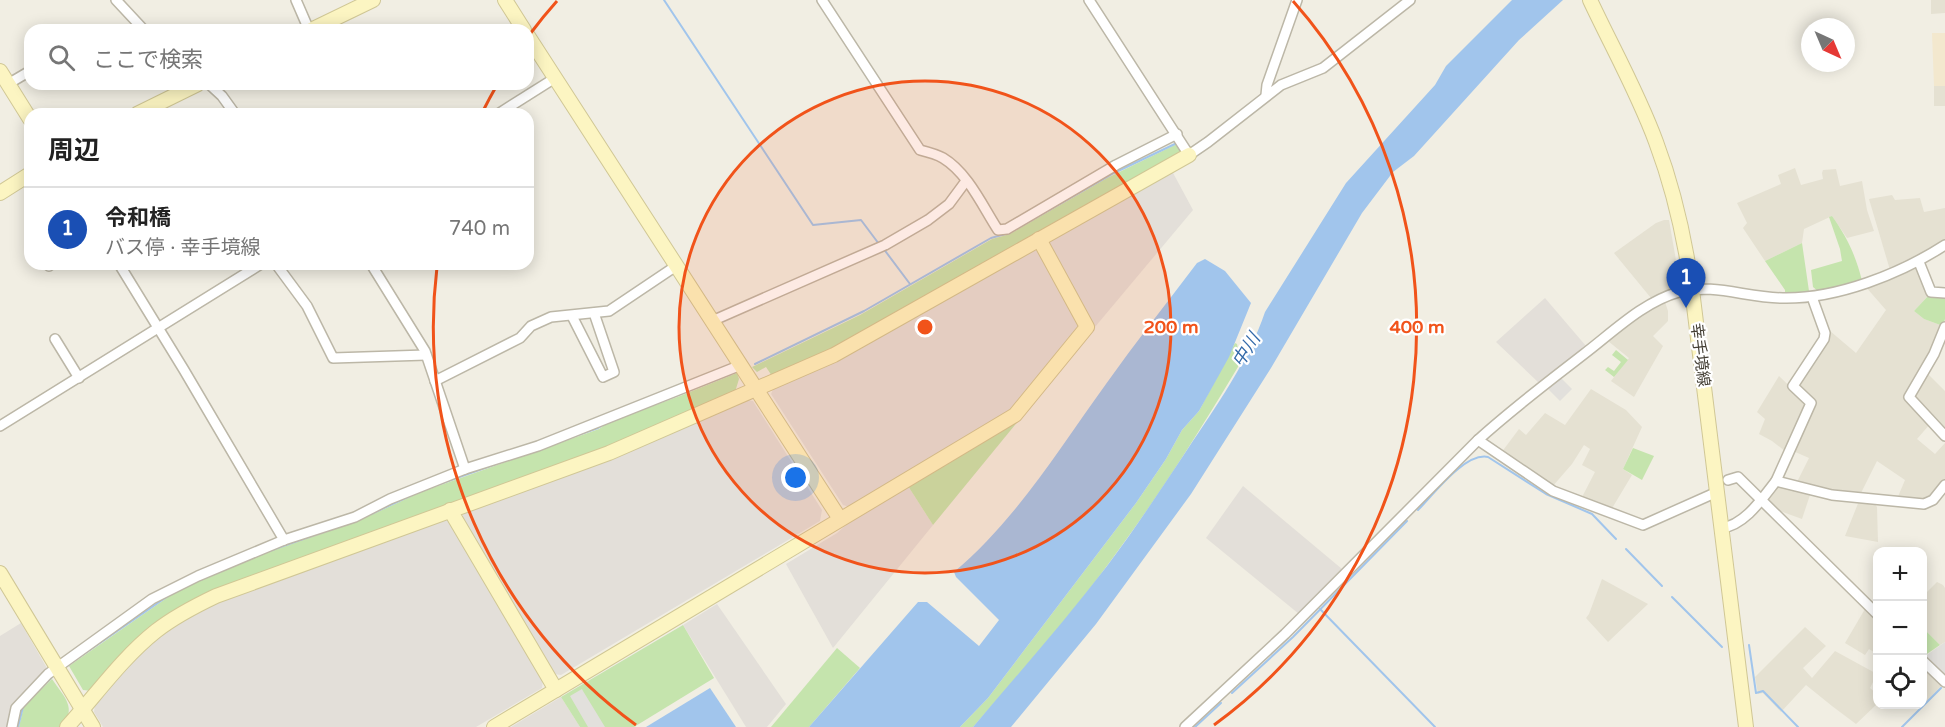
<!DOCTYPE html>
<html lang="ja">
<head>
<meta charset="utf-8">
<style>
	:root { --surface:#fff; --page:#f6f6f6; --text:#222; --muted:#767676; --line:#e0e0e0; --accent:#db2777 }
	body { margin:0; font-family:"Varela Round","Noto Sans JP",sans-serif; background:var(--page); color:var(--text) }
	.controls { position:absolute; right:18px; bottom:18px; display:grid; overflow:hidden; border-radius:12px; box-shadow:0 3px 15px #0003 }
	.controls button { width:54px; height:54px; display:grid; place-items:center; padding:0; border:0; border-bottom:2px solid var(--line); background:var(--surface); color:var(--text); font:30px sans-serif }
	.compass { position:absolute; left:1801px; top:18px; width:54px; height:54px; border-radius:50%; background:var(--surface); box-shadow:0 3px 15px #0003; rotate:136deg }
	.you { position:absolute; left:796px; top:478px; width:21px; height:21px; margin:-15px; border:4px solid #fff; border-radius:50%; background:#1a73e8; box-shadow:0 0 0 9px #1a73e833 }
	.badge { display:grid; place-items:center; width:39px; height:39px; border-radius:50%; background:var(--accent); color:#fff; font-size:20px; font-weight:700 }
	.pin { position:absolute; translate:-50% -50px; filter:drop-shadow(0 2px 3px #0008) }
	.pin::after { content:''; position:absolute; top:32px; width:21px; height:18px; background:inherit; clip-path:polygon(0 0,100% 0,50% 100%) }
	.list { margin:0; padding:0; list-style:none }
	h2 { display:flex; justify-content:space-between; align-items:center; height:78px; margin:0; padding:0 24px; font-size:26px }
	h2 small { font-size:20px; font-weight:400; color:var(--muted) }
	.list li { display:grid; grid-template-columns:39px 1fr auto; gap:18px; align-items:center; box-sizing:border-box; height:84px; padding:0 24px; border-top:2px solid var(--line) }
	.list b { display:block; font-size:22px; white-space:nowrap }
	.list p { margin:0; font-size:20px; white-space:nowrap; color:var(--muted) }
	.list em { font-size:20px; font-style:normal; color:var(--muted) }
	.icon { flex:none; width:33px; height:33px; fill:none; stroke:currentColor; stroke-width:2; stroke-linecap:round; stroke-linejoin:round }
	.map { position:relative; flex:none; width:1945px; height:727px; overflow:hidden }
	.search { position:absolute; background:var(--surface); box-shadow:0 3px 15px #0003; left:24px; top:24px; width:510px; height:66px; display:flex; align-items:center; gap:15px; box-sizing:border-box; padding:0 21px; border-radius:18px; color:var(--muted); font-size:22px }
	.panel { position:absolute; background:var(--surface); box-shadow:0 3px 15px #0003; left:24px; top:108px; width:510px; height:162px; border-radius:18px }
	.map>svg:first-child { display:block }
</style>
</head>
<body>
<div class="map">
<svg width="1945" height="727" viewBox="0 0 1945 727">
	<rect width="100%" height="100%" fill="#f1eee3"/>
	<g fill="#e5e1d2">
		<polygon points="1931,0 1945,0 1945,13 1931,14"/>
		<rect x="1934" y="86" width="11" height="20"/>
		<polygon points="1795,168 1801,185 1823,179 1822,173 1823,170 1836,169 1840,186 1862,181 1867,210 1874,231 1847,238 1832,216 1804,229 1802,243 1765,261 1743,228 1747,223 1737,203 1781,184 1778,175"/>
		<polygon points="1892,195 1895,200 1920,198 1924,212 1945,208 1945,241 1890,270 1869,199"/>
		<polygon points="1664,220 1669,220 1681,289 1648,302 1651,298 1614,253 1656,223"/>
		<polygon points="1915,267 1918,269 1929,295 1914,311 1924,319 1943,326 1932,352 1906,397 1930,424 1917,439 1935,454 1945,443 1945,481 1930,499 1925,501 1897,499 1905,480 1877,461 1860,495 1797,482 1809,458 1793,451 1815,403 1798,388 1799,381 1828,340 1830,331 1856,353 1886,310 1865,286"/>
		<polygon points="1665,302 1668,311 1668,321 1653,336 1663,346 1634,397 1611,381 1629,358 1608,341 1644,313"/>
		<polygon points="1927,373 1945,391 1945,432 1915,400 1915,392"/>
		<polygon points="1779,376 1805,401 1807,408 1785,451 1772,441 1759,434 1765,419 1757,412"/>
		<polygon points="1591,389 1626,410 1642,427 1623,469 1632,475 1611,510 1581,499 1595,472 1582,465 1590,449 1584,445 1572,464 1552,487 1501,453 1519,429 1526,435 1545,413 1565,425"/>
		<polygon points="1776,486 1811,492 1802,519 1780,511 1768,499"/>
		<polygon points="1859,501 1874,503 1877,507 1878,542 1845,536"/>
		<polygon points="1602,579 1648,604 1608,642 1586,618 1589,614"/>
		<polygon points="1937,582 1943,585 1945,588 1945,642 1940,645 1923,628 1923,596"/>
		<polygon points="1865,609 1877,619 1877,654 1869,649 1865,655 1845,643"/>
		<polygon points="1805,627 1826,646 1803,668 1812,678 1835,651 1877,674 1870,688 1877,694 1877,704 1856,724 1832,706 1806,685 1781,712 1763,693 1758,694 1755,677"/>
		<polygon points="1923,664 1943,684 1921,707 1918,705 1922,704"/>
	</g>
	<polygon fill="#f3e8ce" points="1932,33 1945,33 1945,86 1934,86"/>
	<g fill="#e3dfd9">
		<polygon points="1172,171 1193,210 1095,327 1049,247 1051,239"/>
		<polygon points="1033,250 1039,252 1079,322 1078,328 1008,412 849,507 843,505 771,394 774,387"/>
		<polygon points="1545,298 1586,346 1539,383 1496,342"/>
		<polygon points="747,400 753,401 822,510 820,521 561,675 554,674 462,519 464,512"/>
		<polygon points="908,486 933,525 833,648 786,564 837,533 852,520"/>
		<polygon points="1243,486 1342,569 1299,614 1206,538"/>
		<polygon points="444,519 449,522 543,680 542,688 476,727 103,727 94,712 95,704 143,650 175,624 203,608"/>
		<polygon points="717,604 786,704 767,727 746,727 683,625"/>
		<polygon points="21,623 48,670 14,705 10,713 8,727 0,727 0,636"/>
		<polygon points="561,697 580,727 511,727"/>
	</g>
	<g fill="#c5e4ad">
		<polygon points="1179,143 1183,149 1182,154 830,352 772,376 766,367 757,372 752,367 860,315 992,239 1010,234 1107,178"/>
		<path d="M1832,216C1847,237 1856,256 1862,281L1819,292L1813,287L1811,270L1842,261L1840,249L1829,217Z"/>
		<polygon points="1802,243 1809,291 1808,294 1785,295 1785,290 1765,261"/>
		<polygon points="1929,295 1945,297 1945,319 1943,326 1924,319 1914,311"/>
		<path d="M1235,343L1237,344L1238,349L1242,351L1246,348L1249,349L1244,357C1205,422 1165,487 1120,548C1075,611 1024,669 973,727H960L988,698L1136,503L1166,459L1182,430L1199,411Z"/>
		<polygon points="1616,350 1628,360 1614,377 1605,370 1608,367 1614,371 1621,362 1612,355"/>
		<polygon points="737,373 739,379 735,392 613,446 210,594 92,691 83,690 69,666 171,595 202,579 274,550 356,522 421,492 599,429 609,422 680,396"/>
		<polygon points="1019,420 933,525 908,486"/>
		<polygon points="1633,448 1654,456 1642,480 1623,469"/>
		<polygon points="683,625 714,678 634,727 580,727 561,697"/>
		<polygon points="1925,630 1940,645 1924,656 1923,655 1923,632"/>
		<polygon points="837,648 860,668 809,727 771,727"/>
		<path d="M52,679C64,697 78,708 61,727H19L24,706Z"/>
	</g>
	<g fill="#e2e0dc">
		<polygon points="1561,378 1572,389 1560,401 1548,389"/>
		<polygon points="1945,642 1945,676 1924,657"/>
		<polygon points="582,689 583,691 605,727 588,727 570,696"/>
	</g>
	<g fill="#a1c5ec">
		<path d="M1512,0H1563L1519,40L1414,156L1393,172L1362,213L1271,368L1191,494L1096,624L1011,727H973C1018,674 1064,622 1107,566C1135,529 1161,489 1187,450C1215,408 1249,360 1265,312L1346,183L1435,85L1446,66Z"/>
		<path d="M1205,259L1225,271L1251,303L1229,357L1199,411L1182,430L1166,459L1136,503L988,698L960,727H809L918,602H927L979,646L999,620L956,577L954,572C1016,520 1059,449 1106,384C1135,343 1166,304 1197,263Z"/>
		<polygon points="710,688 736,727 646,727"/>
	</g>
	<g fill="none" stroke-linecap="round" stroke-linejoin="round">
		<g stroke="#a1c5ec" stroke-width="2">
			<polyline points="664,0 813,225 861,220 879,244"/>
			<polyline points="883,248 910,284"/>
			<polyline points="755,364 864,311 991,238 1009,233 1114,173 1177,143"/>
			<polyline points="670,398 731,374"/>
			<polyline points="569,438 598,428 606,423"/>
			<polyline points="434,486 496,464"/>
			<path d="M1418,510C1433,495 1465,452 1488,457L1546,494L1592,514L1616,539"/>
			<polyline points="371,514 412,495"/>
			<polyline points="1626,549 1662,586"/>
			<polyline points="269,551 323,532"/>
			<polyline points="1672,597 1722,647"/>
			<polyline points="1320,609 1435,727"/>
			<polyline points="1749,645 1756,693 1763,691 1798,727"/>
			<polyline points="68,665 168,596"/>
			<polyline points="41,688 52,677"/>
			<polyline points="1232,693 1293,637 1407,521"/>
			<polyline points="18,727 23,707"/>
			<polyline points="1195,727 1221,703"/>
			<polyline points="1902,727 1941,688"/>
		</g>
		<defs>
			<g id="street">
				<polyline points="116,0 144,30"/>
				<polyline points="296,0 309,30"/>
				<path d="M822,0L920,150C928,152 936,154 943,158C968,173 983,207 998,230L1007,229L1116,165L1177,134"/>
				<polyline points="1089,0 1189,155 1208,142 1281,85 1323,68 1410,0"/>
				<polyline points="8,84 30,71"/>
				<polyline points="209,84 222,96 235,114"/>
				<polyline points="1266,95 1267,85 1297,0"/>
				<polyline points="498,114 555,78"/>
				<polyline points="1919,262 1931,292 1945,293"/>
				<polyline points="119,264 184,370 284,540"/>
				<polyline points="276,264 307,306 333,358 426,355"/>
				<polyline points="371,264 425,351 465,469"/>
				<polyline points="49,266 51,264"/>
				<polyline points="572,316 603,377 614,372 594,313"/>
				<polyline points="712,321 885,245 928,220 949,204 966,181"/>
				<polyline points="1945,327 1934,354 1909,397 1945,436"/>
				<polyline points="55,339 79,378"/>
				<polyline points="435,381 520,338 531,326 551,317 609,311 676,266"/>
				<polyline points="0,426 261,264"/>
				<polyline points="1478,440 1553,491 1643,525 1717,492"/>
				<polyline points="1728,480 1738,477 1878,615"/>
				<polyline points="1776,481 1811,403 1793,386 1824,339 1825,333 1812,297"/>
				<path d="M1721,528C1744,526 1762,499 1776,481L1832,495L1924,504L1933,500L1945,485"/>
				<polyline points="1922,660 1945,682"/>
				<polyline points="12,727 16,708 48,674 152,599 198,576 284,540 355,517 390,499 465,469 538,446 741,365"/>
				<path d="M1185,727L1285,634L1478,440C1512,409 1548,382 1584,354C1613,332 1643,302 1679,292C1714,283 1747,298 1783,298C1837,299 1900,274 1945,245"/>
			</g>
			<g id="secondary">
				<polyline points="505,0 524,30"/>
				<path d="M1590,0C1612,47 1638,93 1656,142C1674,190 1685,239 1692,290L1746,727"/>
				<polyline points="311,30 373,0"/>
				<polyline points="528,36 840,519"/>
				<polyline points="0,71 30,119"/>
				<polyline points="137,114 198,84"/>
				<polyline points="0,193 30,174"/>
				<polyline points="450,510 556,690"/>
				<polyline points="0,573 93,727"/>
				<path d="M67,727C96,695 122,658 156,631C174,617 195,606 216,596L609,453L834,355L1189,155"/>
				<polyline points="494,727 1015,415 1087,327 1039,239"/>
			</g>
		</defs>
		<use href="#street" stroke="#bcb7a7" stroke-width="12"/>
		<use href="#secondary" stroke="#d0c795" stroke-width="16"/>
		<use href="#street" stroke="#fff" stroke-width="9"/>
		<use href="#secondary" stroke="#fcf5c2" stroke-width="14"/>
	</g>
	<circle cx="925" cy="327" r="246" fill="#f1531a" fill-opacity=".12"/>
	<g fill="none" stroke="#f1531a" stroke-width="3">
		<circle cx="925" cy="327" r="246"/>
		<path d="M636 725A492 492 0 0 1 437 267M483 111A492 492 0 0 1 497 85M530 34A492 492 0 0 1 557 1M1293 1A492 492 0 0 1 1214 725"/>
	</g>
	<g text-anchor="middle" dominant-baseline="central" stroke-width="4.5" stroke-linejoin="round" paint-order="stroke">
		<g font-size="16" fill="#433e34" stroke="#fff">
			<text transform="translate(1700 355) rotate(83)">幸手境線</text>
		</g>
		<g font-size="18" font-style="italic" fill="#3269a9" stroke="#fff">
			<text transform="translate(1246 350) rotate(-58)">中川</text>
		</g>
	</g>
	<circle cx="925" cy="327" r="9" fill="#f1531a" stroke="#fff" stroke-width="3"/>
	<g font-size="18" text-anchor="middle" font-weight="bold" fill="#f1531a" stroke="#fff" stroke-width="4.5" stroke-linejoin="round" paint-order="stroke">
		<text x="1171" y="333">200 m</text>
		<text x="1417" y="333">400 m</text>
	</g>
</svg>
<div class="controls">
<button>+</button>
<button>−</button>
<button><svg class="icon" aria-label="locate" viewBox="0 0 24 24"><circle cx="12" cy="12" r="6"/><path d="M12 2v4M12 18v4M2 12h4M18 12h4"/></svg></button>
</div>
<svg class="compass" viewBox="-18 -18 36 36"><path d="M0-13l5 13h-10z" fill="#e53935"/><path d="M0 13l5-13h-10z" fill="#767676"/></svg>
<div class="you"></div>
<div class="pin badge" style="left:1686px;top:308px;background:#1a4fb4">1</div>
<div class="search"><svg class="icon" aria-label="search" viewBox="0 0 24 24"><circle cx="10" cy="10" r="6"/><path d="M15 15l6 6"/></svg>ここで検索</div>
<section class="panel">
<h2>周辺<small></small></h2>
<ul class="list">
<li><span class="badge" style="background:#1a4fb4">1</span><div><b>令和橋</b><p>バス停 · 幸手境線</p></div><em>740 m</em></li>
</ul>
</section>
</div>
</body>
</html>
